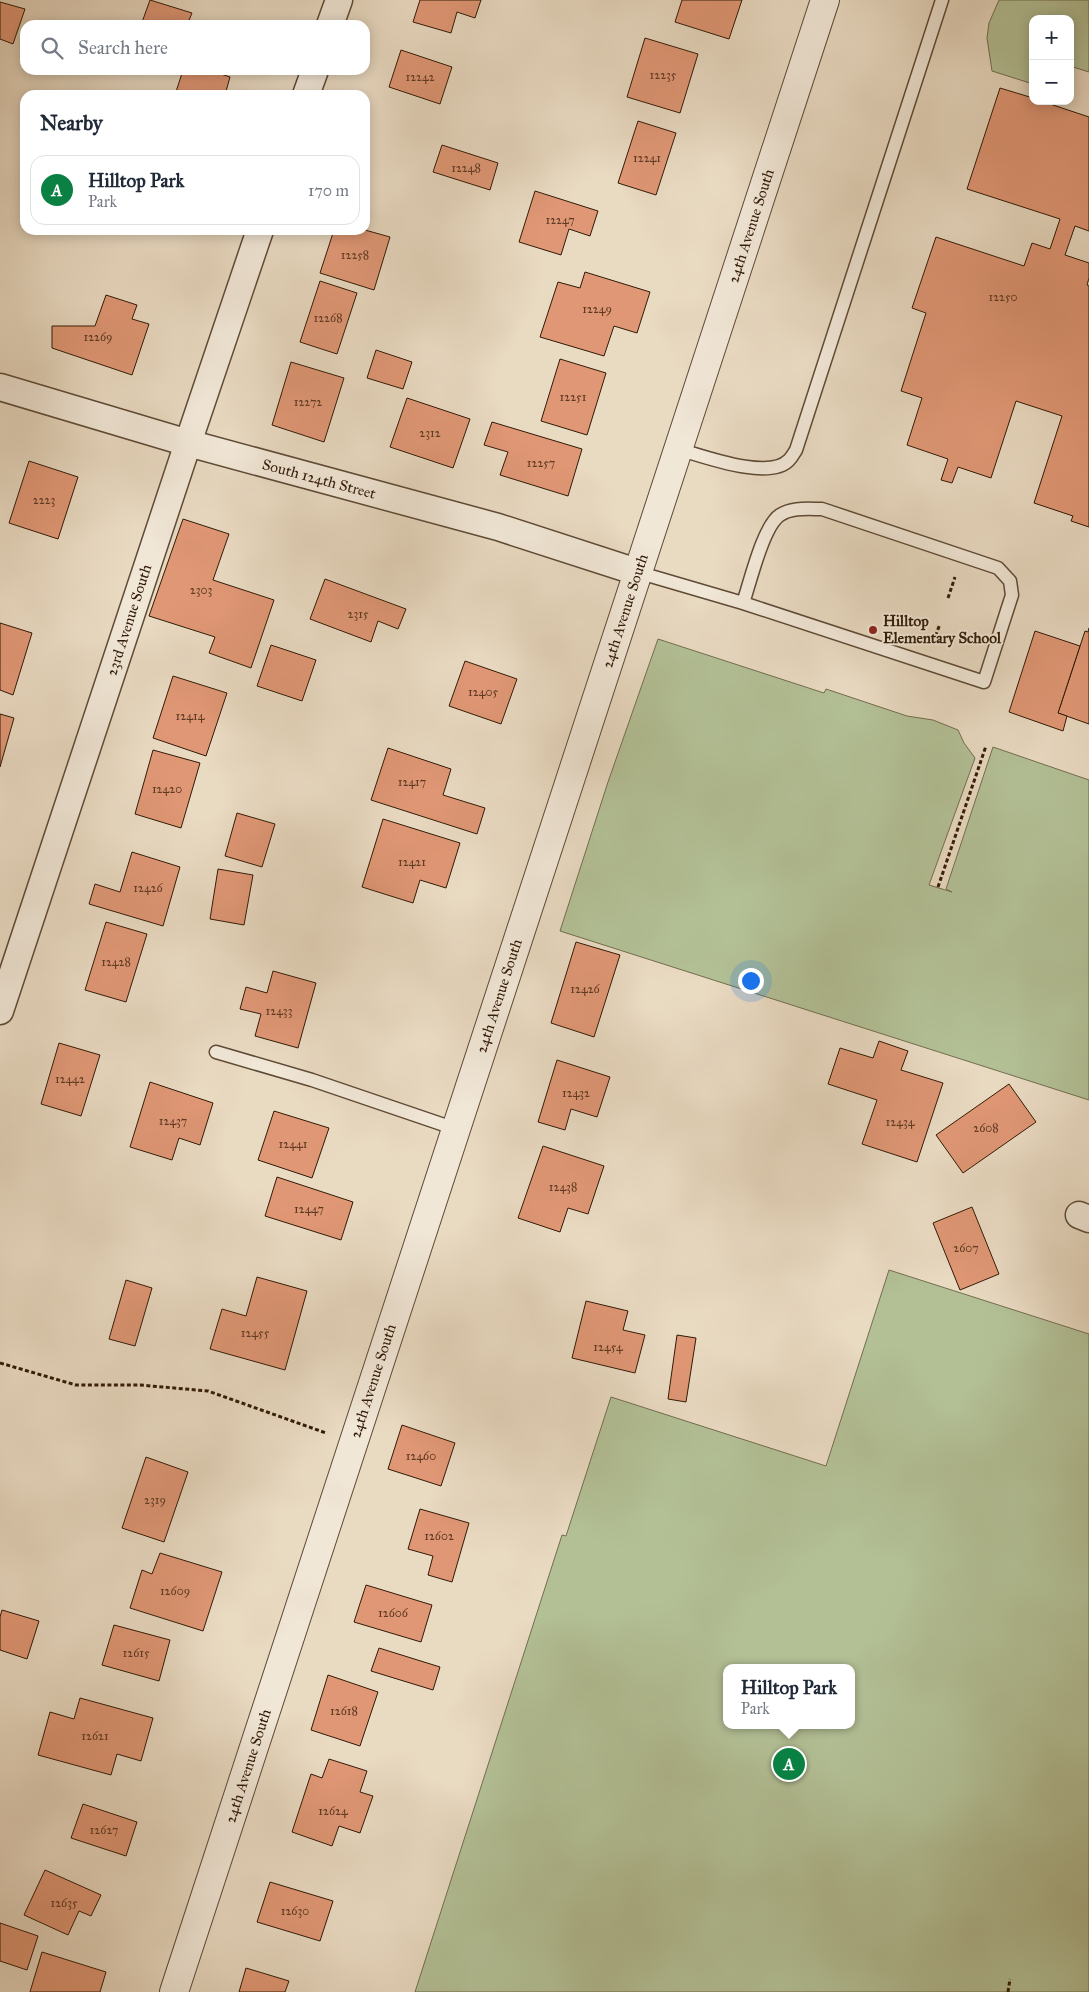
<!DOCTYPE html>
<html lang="en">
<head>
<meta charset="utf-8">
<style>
	:root { --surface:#fff; --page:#f2f2f3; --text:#1f2937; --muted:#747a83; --line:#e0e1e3; --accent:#0b8043 }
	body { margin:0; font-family:"IM FELL Great Primer",serif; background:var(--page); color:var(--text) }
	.controls { position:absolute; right:15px; top:15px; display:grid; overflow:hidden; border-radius:10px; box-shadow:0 2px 12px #0003 }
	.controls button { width:45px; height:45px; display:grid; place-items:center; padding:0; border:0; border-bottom:1px solid var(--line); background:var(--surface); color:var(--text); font:25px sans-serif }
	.you { position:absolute; left:750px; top:980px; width:18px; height:18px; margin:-12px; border:4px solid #fff; border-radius:50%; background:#1a73e8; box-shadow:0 0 0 8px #1a73e833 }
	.badge { display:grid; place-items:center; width:32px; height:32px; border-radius:50%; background:var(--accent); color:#fff; font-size:16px; font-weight:700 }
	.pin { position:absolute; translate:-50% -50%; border:2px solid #fff; box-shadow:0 1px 5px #0006 }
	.popup { position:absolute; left:723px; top:1664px; width:132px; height:65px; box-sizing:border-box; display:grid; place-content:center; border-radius:10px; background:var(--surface); filter:drop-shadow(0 1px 4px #0005); font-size:16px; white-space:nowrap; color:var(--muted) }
	.popup b { font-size:19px; color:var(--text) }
	.popup::after { content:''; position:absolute; left:50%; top:100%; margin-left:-10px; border:10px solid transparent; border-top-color:var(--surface) }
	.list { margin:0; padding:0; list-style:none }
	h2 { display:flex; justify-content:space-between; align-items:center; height:65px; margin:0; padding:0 20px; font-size:21px }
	h2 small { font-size:16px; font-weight:400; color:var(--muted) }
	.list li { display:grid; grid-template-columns:32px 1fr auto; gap:15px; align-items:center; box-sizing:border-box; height:70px; margin:0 10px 10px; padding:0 10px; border:1px solid var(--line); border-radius:15px }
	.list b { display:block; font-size:19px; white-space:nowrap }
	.list p { margin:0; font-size:16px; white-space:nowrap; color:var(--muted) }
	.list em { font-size:16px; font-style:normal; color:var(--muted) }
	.icon { flex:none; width:28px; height:28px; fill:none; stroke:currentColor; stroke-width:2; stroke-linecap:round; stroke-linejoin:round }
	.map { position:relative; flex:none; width:1089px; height:1992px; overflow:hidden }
	.search { position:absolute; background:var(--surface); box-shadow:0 2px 12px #0003; left:20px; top:20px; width:350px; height:55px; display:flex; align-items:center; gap:12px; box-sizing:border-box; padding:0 18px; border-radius:15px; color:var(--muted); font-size:19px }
	.panel { position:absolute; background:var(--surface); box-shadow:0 2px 12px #0003; left:20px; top:90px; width:350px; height:145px; border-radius:15px }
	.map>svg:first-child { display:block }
</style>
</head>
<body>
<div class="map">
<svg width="1089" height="1992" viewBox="0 0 1089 1992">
	<rect width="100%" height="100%" fill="#e9dac2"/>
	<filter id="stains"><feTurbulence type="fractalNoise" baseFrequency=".004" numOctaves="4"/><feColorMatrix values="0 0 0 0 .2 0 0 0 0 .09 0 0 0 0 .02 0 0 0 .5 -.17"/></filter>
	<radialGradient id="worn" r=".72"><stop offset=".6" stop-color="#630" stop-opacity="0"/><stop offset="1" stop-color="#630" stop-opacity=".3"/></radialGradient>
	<g fill="#b3c096" stroke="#726d4e" fill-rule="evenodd">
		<polygon points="999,0 1089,0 1089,72 1070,66 1070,19 1033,19 1033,84 992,71 987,38 989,23"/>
		<polygon points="658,639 824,693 826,689 907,716 933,720 958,730 964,743 975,758 929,885 952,892 946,889 993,747 1089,780 1089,1100 560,931 608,782"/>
		<path d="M889,1270L1089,1334V1992H415L562,1535L566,1536L611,1397L826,1466ZM726,1668H852V1725H726Z"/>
	</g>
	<g fill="#e09775" stroke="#311a06">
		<polygon points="150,0 192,13 187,25 141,25"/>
		<polygon points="420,0 481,0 475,18 457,12 451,33 413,22"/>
		<polygon points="682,0 742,0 729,39 675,22"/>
		<polygon points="0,2 25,9 13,44 0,39"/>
		<polygon points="645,38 698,54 680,113 627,97"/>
		<polygon points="401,50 452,67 440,104 389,87"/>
		<polygon points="183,70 209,70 230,77 225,95 175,95"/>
		<polygon points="1000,88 1033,98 1033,101 1041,101 1089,117 1089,231 1075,226 1065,255 1089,263 1089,278 1087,285 1089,286 1089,527 1071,521 1073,516 1034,503 1062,416 1016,401 991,478 958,467 952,483 941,480 948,459 907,445 922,398 901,391 926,313 912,308 936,237 1024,266 1032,243 1050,249 1060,219 967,189"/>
		<polygon points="638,121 676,133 656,195 618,183"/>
		<polygon points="442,145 498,163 490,190 433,172"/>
		<polygon points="535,191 598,211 590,236 569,229 561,255 519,242"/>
		<polygon points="334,230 365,230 390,237 374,290 320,273"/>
		<polygon points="585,272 650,292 637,333 614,326 604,356 540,337 558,282 580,288"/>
		<polygon points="320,281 357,293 337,354 300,342"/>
		<polygon points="106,295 137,305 132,319 149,324 132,375 52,348 52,326 95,326"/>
		<polygon points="376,350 412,362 403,389 367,378"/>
		<polygon points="560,359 606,373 587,435 541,421"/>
		<polygon points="291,362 344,378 324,442 272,425"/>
		<polygon points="407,398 470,419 453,468 390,447"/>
		<polygon points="492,422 582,449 568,496 500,475 508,452 484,445"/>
		<polygon points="29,461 78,477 58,539 9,523"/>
		<polygon points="183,519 229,534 213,580 274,600 251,668 209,653 215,637 149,616"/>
		<polygon points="325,579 406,609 398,629 378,621 371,642 310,619"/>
		<polygon points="0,623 32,633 13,695 0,690"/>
		<polygon points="1089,628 1089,724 1058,713 1085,631 1088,632"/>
		<polygon points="1035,631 1080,646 1058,713 1067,716 1063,731 1009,712"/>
		<polygon points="271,645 316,660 302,701 257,686"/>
		<polygon points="465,661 517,679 501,724 449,706"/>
		<polygon points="173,676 227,693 206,756 153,738"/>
		<polygon points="0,714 14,718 0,767"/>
		<polygon points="388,748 451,769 443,795 485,808 477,834 371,800"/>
		<polygon points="153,750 200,763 181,828 135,814"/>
		<polygon points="237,813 275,824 262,867 225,856"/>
		<polygon points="383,819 460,843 446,888 420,880 413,903 362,887"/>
		<polygon points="132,852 180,867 163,926 89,904 95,884 120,892"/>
		<polygon points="218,869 253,875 244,925 210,919"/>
		<polygon points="106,922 147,934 126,1002 85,990"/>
		<polygon points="576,942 620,955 594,1037 551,1023"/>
		<polygon points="273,971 316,983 298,1048 255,1036 261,1014 240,1009 246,987 267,993"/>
		<polygon points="879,1041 908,1051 901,1070 943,1083 917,1162 862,1144 877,1100 828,1084 840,1048 873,1058"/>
		<polygon points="59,1043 100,1055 81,1116 41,1104"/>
		<polygon points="557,1060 610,1077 597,1117 571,1109 565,1130 538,1122"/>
		<polygon points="150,1082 213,1103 200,1145 179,1138 172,1160 130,1147"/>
		<polygon points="1009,1084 1036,1122 963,1173 936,1135"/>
		<polygon points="274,1111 329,1128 312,1178 258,1160"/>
		<polygon points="543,1146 604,1166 588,1214 568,1208 560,1232 518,1218"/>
		<polygon points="277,1177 353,1202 341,1240 265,1216"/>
		<polygon points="972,1207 999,1274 960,1290 933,1223"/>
		<polygon points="257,1277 307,1291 285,1370 210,1349 222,1309 246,1316"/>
		<polygon points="126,1280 152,1288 135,1346 109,1339"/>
		<polygon points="586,1301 628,1311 623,1330 645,1335 635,1373 572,1358"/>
		<polygon points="677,1335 696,1338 686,1402 668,1399"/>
		<polygon points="402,1425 455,1443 441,1486 388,1469"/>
		<polygon points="146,1457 188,1472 164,1542 122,1528"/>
		<polygon points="420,1509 469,1523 452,1582 428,1575 433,1556 408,1549"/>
		<polygon points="160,1553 222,1572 203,1631 130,1608 142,1570 152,1574"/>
		<polygon points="366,1585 432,1605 421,1642 354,1622"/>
		<polygon points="2,1610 39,1621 27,1659 0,1650 0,1617"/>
		<polygon points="114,1625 170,1640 159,1681 102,1665"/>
		<polygon points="379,1648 440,1667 433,1690 371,1671"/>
		<polygon points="328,1675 378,1692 360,1746 311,1730"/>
		<polygon points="80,1698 153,1718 141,1761 117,1754 111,1775 38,1755 50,1712 74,1719"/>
		<polygon points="329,1759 367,1771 360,1792 373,1796 360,1833 339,1826 332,1846 292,1832 311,1774 322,1778"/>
		<polygon points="83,1804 137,1822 126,1856 71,1838"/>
		<polygon points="45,1870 101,1895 91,1916 79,1911 68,1935 24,1915"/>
		<polygon points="270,1882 333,1901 320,1941 257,1922"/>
		<polygon points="0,1923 38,1936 27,1970 0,1961"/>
		<polygon points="42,1952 106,1972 100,1992 30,1992"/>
		<polygon points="246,1968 289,1981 285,1992 239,1992"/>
	</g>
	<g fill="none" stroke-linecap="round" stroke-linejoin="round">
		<defs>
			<g id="service">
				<path d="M678,449C703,456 769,481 789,460C792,457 794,453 796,450L942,0"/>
				<path d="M637,572L743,603L984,682L1012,595L1010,581L998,568L822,509C808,509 792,507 780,515C763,526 750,583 743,603"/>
				<polyline points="216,1052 312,1080 456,1129"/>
			</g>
			<g id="minor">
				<polyline points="330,25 339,0"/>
				<polyline points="306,95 315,70"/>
				<polyline points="0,387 188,443 498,527 637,572"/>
				<polyline points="0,1011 188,443 260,230"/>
				<polyline points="1079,1215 1089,1219"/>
			</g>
			<polyline id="tertiary" points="174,1992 825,0"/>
		</defs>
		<use href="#service" stroke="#5f4a35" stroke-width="15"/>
		<use href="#minor" stroke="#5f4a35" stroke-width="29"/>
		<use href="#tertiary" stroke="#5f4a35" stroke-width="30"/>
		<g stroke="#311a06" stroke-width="3" stroke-dasharray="4 2.5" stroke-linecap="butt">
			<polyline points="948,598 955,577"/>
			<polyline points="933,642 940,624"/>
			<polyline points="938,887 986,746"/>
			<polyline points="0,1363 76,1385 140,1385 208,1391 326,1433"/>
			<polyline points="1008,1992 1010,1979"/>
		</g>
		<use href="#service" stroke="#f1e7d7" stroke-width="12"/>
		<use href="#minor" stroke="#f1e7d7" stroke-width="26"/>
		<use href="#tertiary" stroke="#f1e7d7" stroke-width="28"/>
	</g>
	<circle fill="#8f2418" stroke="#f1e7d7" stroke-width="2" cx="873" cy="630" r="5"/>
	<g text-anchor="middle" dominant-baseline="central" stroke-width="4" stroke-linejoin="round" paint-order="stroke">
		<g font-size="12" fill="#5d3922">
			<text x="663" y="75">12235</text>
			<text x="420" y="77">12242</text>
			<text x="647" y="158">12241</text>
			<text x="466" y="168">12248</text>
			<text x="560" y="220">12247</text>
			<text x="355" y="255">12258</text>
			<text x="1003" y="297">12250</text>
			<text x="597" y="309">12249</text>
			<text x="328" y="318">12268</text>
			<text x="98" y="337">12269</text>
			<text x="573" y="397">12251</text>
			<text x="308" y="402">12272</text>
			<text x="430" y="433">2312</text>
			<text x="541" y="463">12257</text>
			<text x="44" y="500">2223</text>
			<text x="201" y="590">2303</text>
			<text x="358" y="614">2315</text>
			<text x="483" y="692">12405</text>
			<text x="190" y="716">12414</text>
			<text x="412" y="782">12417</text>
			<text x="167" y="789">12420</text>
			<text x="412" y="862">12421</text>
			<text x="148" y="888">12426</text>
			<text x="116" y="962">12428</text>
			<text x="585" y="989">12426</text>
			<text x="279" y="1011">12433</text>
			<text x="70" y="1079">12442</text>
			<text x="576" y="1093">12432</text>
			<text x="173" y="1121">12437</text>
			<text x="900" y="1122">12434</text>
			<text x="986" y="1128">2608</text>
			<text x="293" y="1144">12441</text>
			<text x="563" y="1187">12438</text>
			<text x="309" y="1209">12447</text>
			<text x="966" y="1248">2607</text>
			<text x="255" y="1333">12455</text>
			<text x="608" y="1347">12454</text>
			<text x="421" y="1456">12460</text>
			<text x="155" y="1500">2319</text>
			<text x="439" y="1536">12602</text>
			<text x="175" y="1591">12609</text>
			<text x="393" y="1613">12606</text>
			<text x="136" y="1653">12615</text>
			<text x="344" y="1711">12618</text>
			<text x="95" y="1736">12621</text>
			<text x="333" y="1811">12624</text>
			<text x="104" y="1830">12627</text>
			<text x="64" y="1903">12635</text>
			<text x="295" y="1911">12630</text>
		</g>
		<g font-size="15" fill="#311a06" stroke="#f1e7d7">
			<text transform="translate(751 226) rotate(-72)">24th Avenue South</text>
			<text transform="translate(319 479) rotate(15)">South 124th Street</text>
			<text transform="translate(625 611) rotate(-72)">24th Avenue South</text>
			<text transform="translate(129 620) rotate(-72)">23rd Avenue South</text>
			<text transform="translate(499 996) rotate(-72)">24th Avenue South</text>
			<text transform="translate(373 1381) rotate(-72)">24th Avenue South</text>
			<text transform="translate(248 1766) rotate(-72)">24th Avenue South</text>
		</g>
		<g font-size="15" font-weight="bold" fill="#311a06" stroke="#f1e7d7" text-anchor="start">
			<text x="883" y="621">Hilltop<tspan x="883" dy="17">Elementary School</tspan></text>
		</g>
	</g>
	<rect width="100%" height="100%" filter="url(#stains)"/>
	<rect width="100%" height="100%" fill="url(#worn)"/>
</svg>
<div class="controls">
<button>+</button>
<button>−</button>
</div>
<div class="you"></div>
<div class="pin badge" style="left:789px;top:1764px">A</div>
<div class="popup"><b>Hilltop Park</b>Park</div>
<div class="search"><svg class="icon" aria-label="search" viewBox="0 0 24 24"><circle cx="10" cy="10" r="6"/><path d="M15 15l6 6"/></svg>Search here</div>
<section class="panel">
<h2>Nearby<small></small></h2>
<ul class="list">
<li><span class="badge">A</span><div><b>Hilltop Park</b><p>Park</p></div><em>170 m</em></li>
</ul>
</section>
</div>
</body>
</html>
